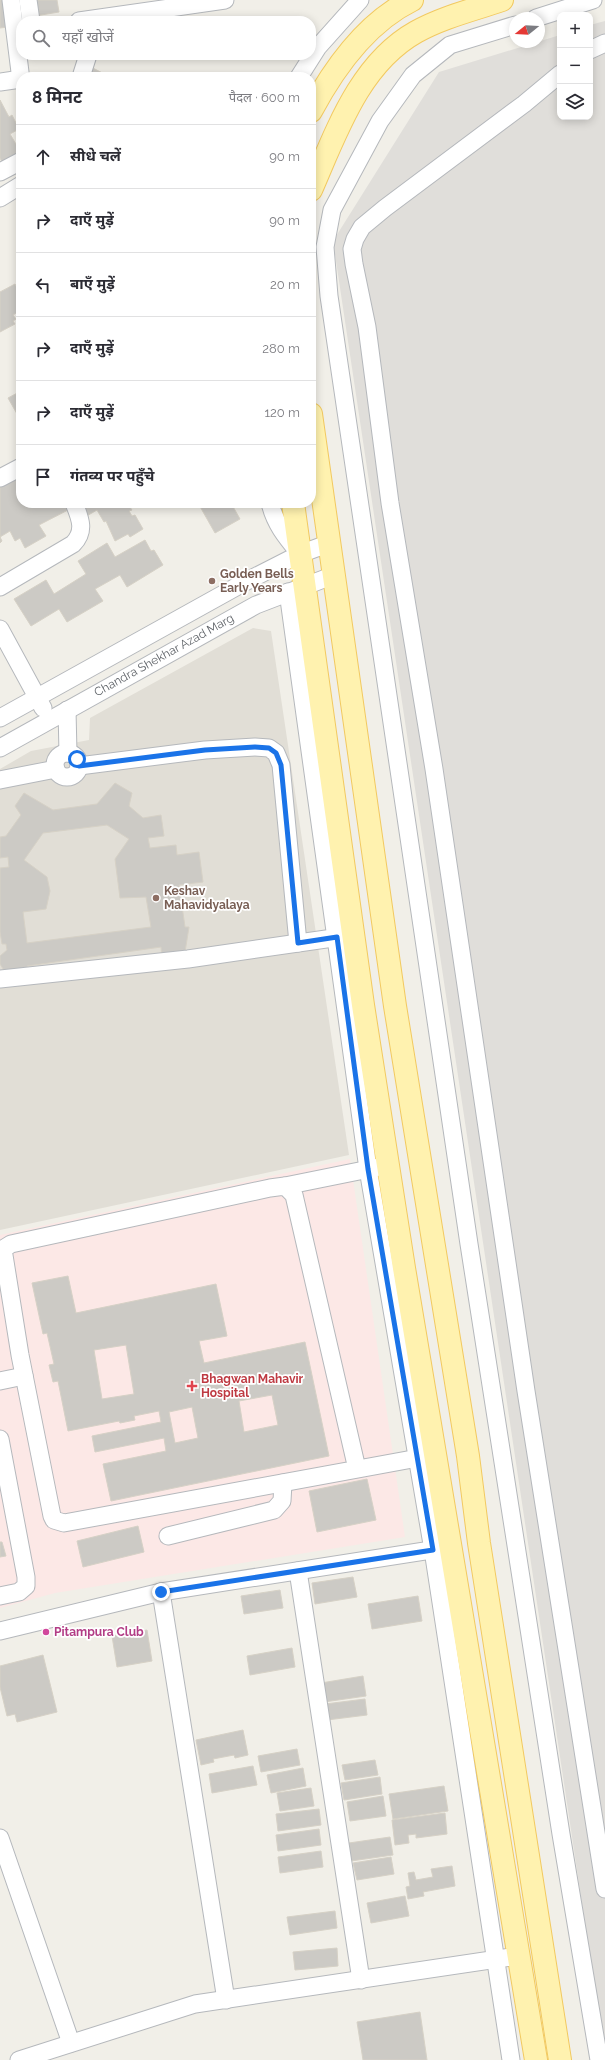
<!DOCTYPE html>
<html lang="hi">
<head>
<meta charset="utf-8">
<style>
	:root { --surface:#fff; --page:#f2f2f3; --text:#2b2b33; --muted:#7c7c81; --line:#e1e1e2 }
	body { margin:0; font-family:Raleway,"Noto Sans Devanagari",sans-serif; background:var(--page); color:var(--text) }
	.controls { position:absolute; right:12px; top:12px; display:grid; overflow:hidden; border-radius:8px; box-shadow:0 2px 10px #0003 }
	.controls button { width:36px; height:36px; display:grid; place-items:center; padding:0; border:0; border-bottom:1px solid var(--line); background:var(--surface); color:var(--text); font:20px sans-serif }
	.compass { position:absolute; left:509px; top:12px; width:36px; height:36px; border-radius:50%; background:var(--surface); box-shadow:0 2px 10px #0003; rotate:252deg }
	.stop { position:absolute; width:12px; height:12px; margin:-9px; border:3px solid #1a73e8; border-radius:50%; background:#fff }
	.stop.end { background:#1a73e8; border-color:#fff; box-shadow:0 1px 4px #0008 }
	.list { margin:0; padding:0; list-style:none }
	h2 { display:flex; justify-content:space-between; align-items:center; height:52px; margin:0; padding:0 16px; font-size:17px }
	h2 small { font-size:13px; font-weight:400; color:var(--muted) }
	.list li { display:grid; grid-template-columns:26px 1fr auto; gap:12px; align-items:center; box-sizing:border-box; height:64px; padding:0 16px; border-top:1px solid var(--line) }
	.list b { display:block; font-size:15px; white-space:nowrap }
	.list em { font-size:13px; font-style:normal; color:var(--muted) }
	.icon { flex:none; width:22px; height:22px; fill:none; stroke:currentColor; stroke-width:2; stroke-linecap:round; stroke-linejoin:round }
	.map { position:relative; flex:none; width:605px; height:2060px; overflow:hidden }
	.search { position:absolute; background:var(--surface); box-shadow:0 2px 10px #0003; left:16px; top:16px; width:300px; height:44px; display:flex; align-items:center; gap:10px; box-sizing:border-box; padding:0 14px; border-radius:16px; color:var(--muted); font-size:15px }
	.panel { position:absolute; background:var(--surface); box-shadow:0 2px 10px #0003; left:16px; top:72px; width:300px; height:436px; border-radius:16px }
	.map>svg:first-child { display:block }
</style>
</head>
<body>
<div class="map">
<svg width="605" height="2060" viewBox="0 0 605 2060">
	<rect width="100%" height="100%" fill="#f1efe8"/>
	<polygon fill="#e0deda" points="605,21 605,2057 333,241 439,72 560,35 560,117 590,117 590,25"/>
	<polygon fill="#e1ded6" points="253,628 271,631 349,1155 0,1230 0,769 31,751 89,740 90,718"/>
	<polygon fill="#fce8e6" points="350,1159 405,1537 55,1593 0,1608 0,1235"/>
	<g fill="#cccac5" stroke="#d6d1c6" fill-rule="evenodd">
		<polygon points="0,0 3,0 8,27 0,28"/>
		<polygon points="32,0 57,0 59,12 35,16"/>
		<polygon points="91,67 110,77 86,77"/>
		<polygon points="0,100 9,117 12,115 19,129 10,134 20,151 2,162 0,158"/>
		<polygon points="15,284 17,288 21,286 21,310 13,315 16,319 13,321 15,324 0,332 0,292"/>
		<polygon points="21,391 21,421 8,398"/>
		<polygon points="21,472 21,503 64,503 68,510 39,525 46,536 25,548 20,538 15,541 10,531 0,537 2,541 0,543 0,484"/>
		<polygon points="80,503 127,503 132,510 129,511 132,516 135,515 143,529 130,537 128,534 115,541 106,521 104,522 97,510 85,517"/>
		<polygon points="198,503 231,503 240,519 215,533"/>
		<polygon points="145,540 151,551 154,550 163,565 127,587 120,575 95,589 103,601 67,622 59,609 31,626 14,599 46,580 54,594 86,574 78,561 107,543 115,557"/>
		<path d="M115,783L132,793L129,806L143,818L161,815L164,836L148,838L150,848L176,845L177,855L199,852L203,882L179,885L185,927H189L185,952L162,959L161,947L27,966L28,971L5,972L0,964V956L7,950L6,944H2L0,932V868L9,867L8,857L0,858V837L6,836L21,815L15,806L24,793L53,810L97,804ZM107,825L129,839L115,859L120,898L146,897L151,927L27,943L23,912L46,909L50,891L47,877L24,860L43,833Z"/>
		<path d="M68,1276L76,1313L216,1284L227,1336L199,1341L204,1363L305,1342L329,1456L111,1501L103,1464L166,1451L164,1438L95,1452L92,1436L161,1422L159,1411L134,1416L135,1420L120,1423L119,1421L68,1431L58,1381L53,1382L49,1365L54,1364L47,1333L43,1334L32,1283ZM126,1345L134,1394L102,1399L94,1350ZM272,1395L278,1425L244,1432L239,1401ZM192,1407L198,1438L175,1443L169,1412Z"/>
		<polygon points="367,1479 376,1520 317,1532 309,1491"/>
		<polygon points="138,1526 144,1552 83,1567 77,1541"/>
		<polygon points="0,1542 2,1542 6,1556 0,1557"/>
		<polygon points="353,1577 357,1597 315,1604 312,1583"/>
		<polygon points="280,1590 283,1608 244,1614 241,1596"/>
		<polygon points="418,1596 422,1621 372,1629 368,1604"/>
		<polygon points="147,1630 152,1661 117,1667 112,1636"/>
		<polygon points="292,1648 295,1667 250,1675 247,1656"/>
		<polygon points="43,1655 57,1712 17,1722 15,1714 7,1716 0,1687 0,1666"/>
		<polygon points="363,1676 366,1696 324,1702 321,1683"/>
		<polygon points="365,1699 367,1715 327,1720 325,1704"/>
		<polygon points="243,1730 248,1755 235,1758 234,1755 213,1759 214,1762 201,1765 196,1740"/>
		<polygon points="297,1749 300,1765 261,1772 258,1756"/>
		<polygon points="375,1760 378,1775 345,1780 342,1765"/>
		<polygon points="253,1766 257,1785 212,1793 209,1774"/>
		<polygon points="303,1768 306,1786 271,1793 267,1775"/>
		<polygon points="380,1777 382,1794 344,1800 341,1783"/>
		<polygon points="444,1786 448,1811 393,1819 389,1794"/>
		<polygon points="311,1788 314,1806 280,1811 277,1793"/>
		<polygon points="383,1796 386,1816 350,1821 347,1802"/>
		<polygon points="319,1809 321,1825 278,1831 276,1814"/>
		<polygon points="445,1813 447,1834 416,1838 416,1834 408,1835 409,1843 395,1845 392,1820"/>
		<polygon points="319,1829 321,1845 278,1851 276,1835"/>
		<polygon points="390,1837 393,1855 351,1861 349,1843"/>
		<polygon points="321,1851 323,1867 280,1873 278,1857"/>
		<polygon points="391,1857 394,1874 357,1880 353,1863"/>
		<polygon points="452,1866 455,1886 423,1892 424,1896 408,1899 406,1887 410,1886 408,1873 414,1872 416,1880 433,1877 431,1869"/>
		<polygon points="405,1896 409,1916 371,1923 367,1903"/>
		<polygon points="335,1911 337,1928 290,1935 287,1917"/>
		<polygon points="337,1948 338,1966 295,1970 293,1952"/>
		<polygon points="420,2012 427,2060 363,2060 357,2022"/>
	</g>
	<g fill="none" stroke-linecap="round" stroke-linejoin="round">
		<defs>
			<g id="minor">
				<polyline points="11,0 21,80"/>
				<polyline points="28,0 31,21"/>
				<polyline points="536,18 593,0"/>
				<polyline points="79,21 225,0"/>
				<polyline points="515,25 450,45 413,75 380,121 332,210 325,247 329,296 469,1244 561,1834 599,2060"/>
				<polyline points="590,50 605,43"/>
				<polyline points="560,74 524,104 385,208 362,227 355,239 352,249 354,264 367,327 390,503 434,769 526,1391 605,1889"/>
				<polyline points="81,77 88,55"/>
				<polyline points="299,77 318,47 360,0"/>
				<polyline points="0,82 21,79"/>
				<polyline points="0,172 21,161"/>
				<polyline points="0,198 21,185"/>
				<polyline points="0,478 21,467"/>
				<path d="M270,503C275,524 286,537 300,554"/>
				<path d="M0,587L73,544C86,531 80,518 74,503"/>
				<polyline points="288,592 368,1169 433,1550 511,2060"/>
				<polyline points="0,629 43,708"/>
				<polyline points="67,710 68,753"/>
				<polyline points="0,718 245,582 300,554 330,543"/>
				<polyline points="0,748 256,605 334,575"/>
				<circle cx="67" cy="765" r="12"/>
				<polyline points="79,766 205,750 255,747 269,748 276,753 281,765 298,943"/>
				<polyline points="0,780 56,769"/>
				<polyline points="0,979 188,959 347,936"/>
				<polyline points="285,1186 379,1167"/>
				<polyline points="0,1381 24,1376"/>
				<polyline points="0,1439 26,1577 26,1586 19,1592 0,1596"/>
				<polyline points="357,1469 294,1195 285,1186 270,1188 11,1244 3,1249 20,1355 52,1516 54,1520 64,1523 418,1458 429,1459"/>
				<polyline points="168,1536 274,1510 282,1501 283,1483"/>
				<polyline points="298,1571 361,1980"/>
				<polyline points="161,1592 226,2000"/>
				<polyline points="0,1631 161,1592 444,1548"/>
				<polyline points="0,1838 71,2043"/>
				<polyline points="19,2060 195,2004 518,1956"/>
			</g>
			<g id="major">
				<path d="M311,111C334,68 367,22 412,0"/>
				<path d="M311,190C336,133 359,64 416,32C443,17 473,10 502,0"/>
				<polyline points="311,414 395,1006 468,1456 479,1543 560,2060"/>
				<polyline points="293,503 363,1005 404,1268 536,2060"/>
			</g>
		</defs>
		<use href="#minor" stroke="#b5b8bc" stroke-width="19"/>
		<use href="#major" stroke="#f2c960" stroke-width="24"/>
		<use href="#minor" stroke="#fff" stroke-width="17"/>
		<use href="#major" stroke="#fff2af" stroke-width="22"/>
	</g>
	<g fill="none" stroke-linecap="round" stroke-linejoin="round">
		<polyline stroke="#1a73e8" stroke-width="5" points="77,759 79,766 205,750 255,747 269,748 276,753 281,765 298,943 337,937 368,1169 433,1550 161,1592"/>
	</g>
	<g fill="#8d6e63" stroke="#fff" stroke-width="1.5">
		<circle cx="212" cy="581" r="4"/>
		<circle cx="156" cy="898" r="4"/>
	</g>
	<path fill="#e0444e" stroke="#fff" stroke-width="1.5" d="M190 1380h4v4h4v4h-4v4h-4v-4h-4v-4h4z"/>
	<circle fill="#d1479c" stroke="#fff" stroke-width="1.5" cx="46" cy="1632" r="4"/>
	<g text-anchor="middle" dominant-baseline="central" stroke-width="3.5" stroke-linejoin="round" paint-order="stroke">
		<g font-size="12" font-weight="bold" fill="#785e54" stroke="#fff" text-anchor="start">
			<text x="220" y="574">Golden Bells<tspan x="220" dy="14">Early Years</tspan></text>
			<text x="164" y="891">Keshav<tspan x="164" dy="14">Mahavidyalaya</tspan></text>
		</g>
		<g font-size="12" fill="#5f6368" stroke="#fff">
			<text transform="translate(164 655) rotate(-29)">Chandra Shekhar Azad Marg</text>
		</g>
		<g font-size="12" font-weight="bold" fill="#be3a42" stroke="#fff" text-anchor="start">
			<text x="201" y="1379">Bhagwan Mahavir<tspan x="201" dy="14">Hospital</tspan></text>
		</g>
		<g font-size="12" font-weight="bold" fill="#b23c85" stroke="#fff" text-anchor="start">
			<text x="54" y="1632">Pitampura Club</text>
		</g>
	</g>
</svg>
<div class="controls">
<button>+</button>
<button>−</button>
<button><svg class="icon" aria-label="layers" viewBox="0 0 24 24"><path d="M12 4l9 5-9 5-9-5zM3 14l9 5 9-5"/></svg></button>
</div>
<svg class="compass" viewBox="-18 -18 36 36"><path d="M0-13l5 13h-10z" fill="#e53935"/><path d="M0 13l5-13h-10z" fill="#7c7c81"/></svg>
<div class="stop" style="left:77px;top:759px"></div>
<div class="stop end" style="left:161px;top:1592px"></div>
<div class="search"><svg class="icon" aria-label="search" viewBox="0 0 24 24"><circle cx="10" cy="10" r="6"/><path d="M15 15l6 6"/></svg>यहाँ खोजें</div>
<section class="panel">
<h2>8 मिनट<small>पैदल · 600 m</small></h2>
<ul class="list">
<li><svg class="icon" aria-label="ahead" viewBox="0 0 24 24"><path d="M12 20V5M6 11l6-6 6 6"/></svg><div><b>सीधे चलें</b></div><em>90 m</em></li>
<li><svg class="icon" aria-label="right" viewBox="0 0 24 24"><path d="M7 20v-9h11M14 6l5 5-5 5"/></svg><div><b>दाएँ मुड़ें</b></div><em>90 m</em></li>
<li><svg class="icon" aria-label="left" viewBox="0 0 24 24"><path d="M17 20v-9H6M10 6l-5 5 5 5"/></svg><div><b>बाएँ मुड़ें</b></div><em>20 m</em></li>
<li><svg class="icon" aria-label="right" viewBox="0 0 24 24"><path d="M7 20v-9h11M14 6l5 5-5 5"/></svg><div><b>दाएँ मुड़ें</b></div><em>280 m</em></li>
<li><svg class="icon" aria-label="right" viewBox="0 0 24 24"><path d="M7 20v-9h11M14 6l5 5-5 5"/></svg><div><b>दाएँ मुड़ें</b></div><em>120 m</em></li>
<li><svg class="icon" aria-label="arrive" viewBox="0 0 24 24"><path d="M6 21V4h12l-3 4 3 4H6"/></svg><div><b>गंतव्य पर पहुँचे</b></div></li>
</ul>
</section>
</div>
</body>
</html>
